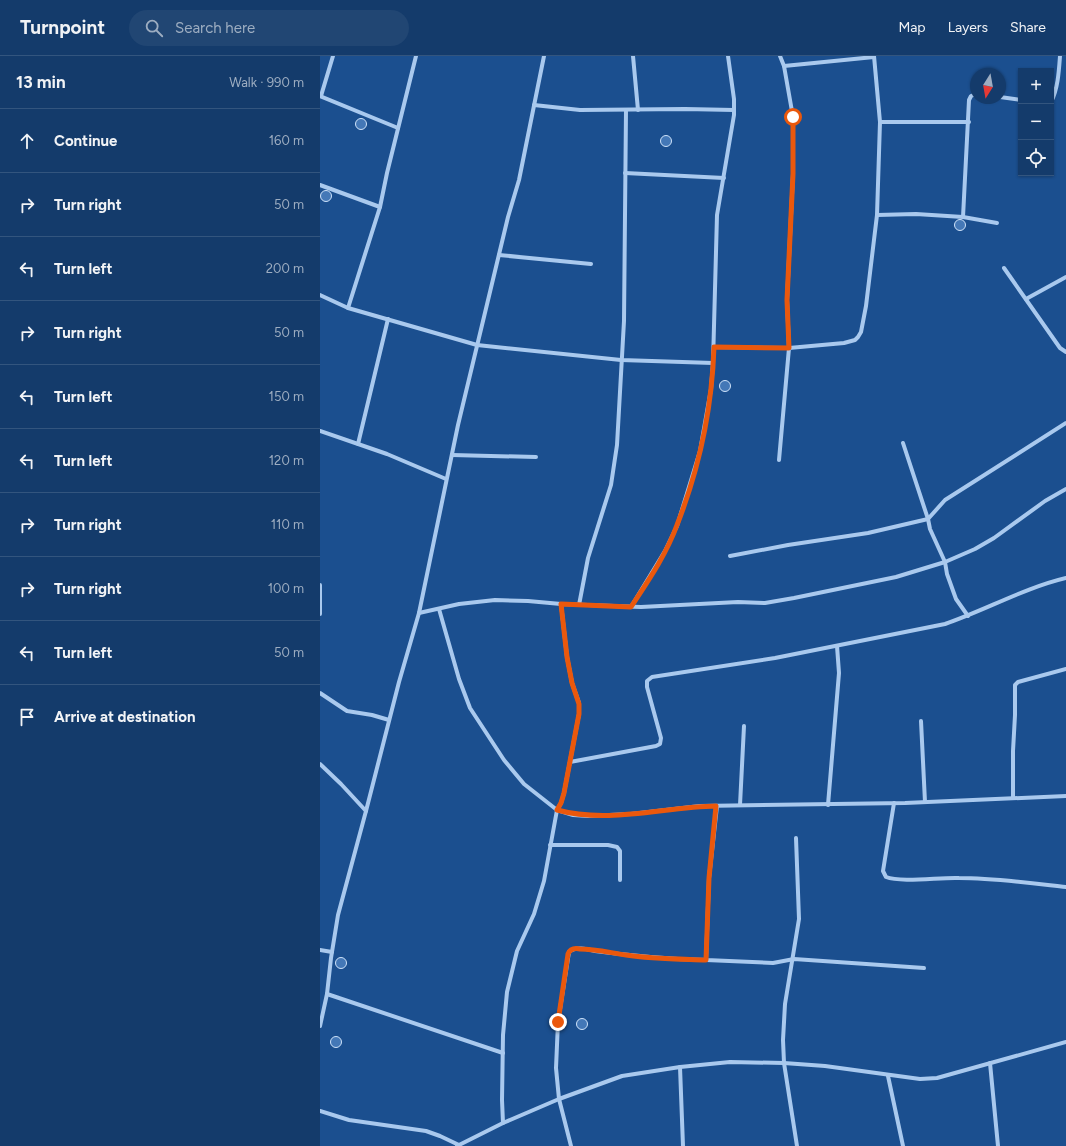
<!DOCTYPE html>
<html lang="en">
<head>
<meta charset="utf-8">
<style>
	:root { --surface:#143b6b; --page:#214673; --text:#f1f3f6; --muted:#9dadc1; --line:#33557e }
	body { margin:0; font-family:Figtree,sans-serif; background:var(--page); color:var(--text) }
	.controls { position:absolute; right:12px; top:12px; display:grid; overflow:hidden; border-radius:0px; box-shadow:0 1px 3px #0004 }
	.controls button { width:36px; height:36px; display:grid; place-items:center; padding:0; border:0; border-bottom:1px solid var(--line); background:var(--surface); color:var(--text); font:20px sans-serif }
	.compass { position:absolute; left:650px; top:12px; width:36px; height:36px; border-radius:50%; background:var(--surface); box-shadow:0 1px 3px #0004; rotate:191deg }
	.stop { position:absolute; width:12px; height:12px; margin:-9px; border:3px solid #ea580c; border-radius:50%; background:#fff }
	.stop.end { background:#ea580c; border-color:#fff; box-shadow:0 1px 4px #0008 }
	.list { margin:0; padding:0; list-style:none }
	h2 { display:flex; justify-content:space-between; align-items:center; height:52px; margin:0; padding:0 16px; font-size:17px }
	h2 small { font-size:13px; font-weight:400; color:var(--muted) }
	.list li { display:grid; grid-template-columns:26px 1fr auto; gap:12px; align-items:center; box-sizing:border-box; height:64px; padding:0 16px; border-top:1px solid var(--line) }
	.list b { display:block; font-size:15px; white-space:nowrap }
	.list em { font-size:13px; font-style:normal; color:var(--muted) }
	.icon { flex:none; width:22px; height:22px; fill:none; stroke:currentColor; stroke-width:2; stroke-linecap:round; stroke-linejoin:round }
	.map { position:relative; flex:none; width:746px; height:1090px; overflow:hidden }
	header { display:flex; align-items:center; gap:24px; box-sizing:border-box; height:56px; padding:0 20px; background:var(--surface); border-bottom:1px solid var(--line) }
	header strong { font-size:19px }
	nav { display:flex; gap:22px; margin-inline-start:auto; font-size:14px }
	.search { width:280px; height:36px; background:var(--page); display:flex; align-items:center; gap:10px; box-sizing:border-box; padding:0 14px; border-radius:22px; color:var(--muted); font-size:15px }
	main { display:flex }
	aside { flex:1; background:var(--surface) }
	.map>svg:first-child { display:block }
</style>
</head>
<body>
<header>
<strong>Turnpoint</strong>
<div class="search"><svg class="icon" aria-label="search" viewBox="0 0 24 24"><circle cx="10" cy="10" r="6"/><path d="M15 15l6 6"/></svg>Search here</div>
<nav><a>Map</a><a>Layers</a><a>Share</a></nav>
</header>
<main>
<aside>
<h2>13 min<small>Walk · 990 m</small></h2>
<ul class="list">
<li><svg class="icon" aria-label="ahead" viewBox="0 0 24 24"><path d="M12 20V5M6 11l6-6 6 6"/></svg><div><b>Continue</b></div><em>160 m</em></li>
<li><svg class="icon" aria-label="right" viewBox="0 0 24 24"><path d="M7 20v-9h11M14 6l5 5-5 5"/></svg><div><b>Turn right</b></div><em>50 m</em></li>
<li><svg class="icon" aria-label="left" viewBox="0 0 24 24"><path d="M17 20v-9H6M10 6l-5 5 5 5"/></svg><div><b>Turn left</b></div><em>200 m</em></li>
<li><svg class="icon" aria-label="right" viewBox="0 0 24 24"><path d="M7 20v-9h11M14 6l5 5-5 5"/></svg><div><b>Turn right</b></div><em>50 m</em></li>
<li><svg class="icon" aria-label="left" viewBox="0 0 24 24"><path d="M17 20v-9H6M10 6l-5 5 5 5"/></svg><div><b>Turn left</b></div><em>150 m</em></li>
<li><svg class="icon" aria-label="left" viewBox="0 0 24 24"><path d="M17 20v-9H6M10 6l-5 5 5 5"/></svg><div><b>Turn left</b></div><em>120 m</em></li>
<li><svg class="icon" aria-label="right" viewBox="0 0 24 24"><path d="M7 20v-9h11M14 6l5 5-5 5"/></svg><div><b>Turn right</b></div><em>110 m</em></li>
<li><svg class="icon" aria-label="right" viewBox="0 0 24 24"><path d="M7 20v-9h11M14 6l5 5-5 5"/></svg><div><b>Turn right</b></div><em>100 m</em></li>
<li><svg class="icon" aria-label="left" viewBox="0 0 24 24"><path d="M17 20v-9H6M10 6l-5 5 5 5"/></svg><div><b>Turn left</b></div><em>50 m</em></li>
<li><svg class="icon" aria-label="arrive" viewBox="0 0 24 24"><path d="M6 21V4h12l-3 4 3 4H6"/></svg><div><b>Arrive at destination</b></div></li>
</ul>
</aside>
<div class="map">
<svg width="746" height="1090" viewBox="0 0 746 1090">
	<rect width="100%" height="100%" fill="#1b4f8f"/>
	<g fill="#4478b7" stroke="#cfe3fa">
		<circle cx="41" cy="68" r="5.5"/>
		<circle cx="346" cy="85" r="5.5"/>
		<circle cx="6" cy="140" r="5.5"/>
		<circle cx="640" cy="169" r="5.5"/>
		<circle cx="405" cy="330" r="5.5"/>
		<circle cx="21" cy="907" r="5.5"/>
		<circle cx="262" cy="968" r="5.5"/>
		<circle cx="16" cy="986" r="5.5"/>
	</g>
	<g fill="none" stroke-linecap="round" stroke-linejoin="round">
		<g stroke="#a9c9ee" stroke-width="4">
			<polyline points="313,0 318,54"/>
			<polyline points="464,10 554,1"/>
			<polyline points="0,40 78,72"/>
			<polyline points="1,40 13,0"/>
			<polyline points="680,41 701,44"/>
			<path d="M731,46C738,33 739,14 740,0"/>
			<polyline points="214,49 260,54 365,53 414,54"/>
			<polyline points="560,66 649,66"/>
			<polyline points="305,117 404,122"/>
			<polyline points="0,129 60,151"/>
			<polyline points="557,159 596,158 643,161 677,167"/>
			<polyline points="643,161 649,44 651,40 656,38"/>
			<polyline points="179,199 271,208"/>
			<polyline points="684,212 740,292 746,296"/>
			<polyline points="0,239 28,252 157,289 301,304 393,307"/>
			<polyline points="706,243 746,221"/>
			<polyline points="28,252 60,151 67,117 96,0"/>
			<polyline points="394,291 469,292 524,287 535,284 538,281 541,276 546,250 557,159 560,66 554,0"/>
			<polyline points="0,375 67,398 126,423"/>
			<polyline points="38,388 68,263"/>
			<polyline points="132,399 216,401"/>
			<polyline points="459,404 469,292 467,244 473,118 473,61 464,10 460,0"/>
			<polyline points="410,500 468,489 548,477 608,463 583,387"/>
			<polyline points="0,529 0,558"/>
			<polyline points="259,549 268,502 291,429 297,389 304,265 306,54"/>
			<polyline points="311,551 345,495 357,470 380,395 391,333 393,307 397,159 414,59 414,43 408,0"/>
			<polyline points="119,553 139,623 150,652 184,704 204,728 237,754 253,759 268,760 311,758 380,750 585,747 746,740"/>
			<polyline points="99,557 139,548 175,544 208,545 241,548 321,551 418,546 445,547 474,542 576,521 625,506 655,493 674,482 725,445 746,433"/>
			<polyline points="648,560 636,543 627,518 625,506 610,473 608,463 625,444 746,367"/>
			<polyline points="0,637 27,655 52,659 69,664"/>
			<polyline points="601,665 605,746"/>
			<path d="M250,706L336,690L340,688L341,682L327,631V625L332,621L455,602L625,568C666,554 704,532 746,522"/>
			<polyline points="0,708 21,728 46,755"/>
			<polyline points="693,742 693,695 695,659 695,629 698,626 746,613"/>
			<path d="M574,747L563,815L566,821C581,827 621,821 639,822C675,822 711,827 746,831"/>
			<polyline points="420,749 424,670"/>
			<polyline points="508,749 519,617 517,590"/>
			<polyline points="397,750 389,822 386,904 453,907 474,903 604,912"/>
			<polyline points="476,782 479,863 465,948 463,984 464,1007 477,1090"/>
			<polyline points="230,789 288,789 297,791 300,795 300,824"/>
			<polyline points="0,894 12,896"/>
			<polyline points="7,938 183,997"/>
			<polyline points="0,970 7,938 11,902 18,859 46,755 79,626 99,557 138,369 188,161 199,124 224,0"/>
			<polyline points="670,1007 678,1090"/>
			<polyline points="360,1011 363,1090"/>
			<polyline points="568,1020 583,1090"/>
			<polyline points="0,1055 29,1064 106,1075 120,1080 139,1089"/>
			<polyline points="183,1067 182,1044 183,979 187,936 197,895 214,858 224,825 237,754 241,747 244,737 259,658 259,647 252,627 247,601 241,548"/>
			<polyline points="137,1090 183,1067 239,1043 302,1020 360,1011 410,1006 464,1007 505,1010 600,1023 617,1022 746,986"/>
			<path d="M251,1090L239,1043L236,1012L238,966L249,896C255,890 267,893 275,895C312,900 348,903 386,904"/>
		</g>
	</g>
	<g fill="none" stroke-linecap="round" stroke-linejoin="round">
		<path stroke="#ea580c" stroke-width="5" d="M238,966L248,898C250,893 255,892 260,893C276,893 291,897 306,899C332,903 359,903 386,904L389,822L396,750C343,751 289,768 237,754L241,747L244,737L259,658V648L252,627L247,601L241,548L311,551C328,525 346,499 357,469C379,413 392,351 394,291L469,292L467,244L473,118V61"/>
	</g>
</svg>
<div class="controls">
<button>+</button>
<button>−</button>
<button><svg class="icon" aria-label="locate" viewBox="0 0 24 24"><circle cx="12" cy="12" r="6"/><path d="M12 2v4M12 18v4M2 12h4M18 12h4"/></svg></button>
</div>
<svg class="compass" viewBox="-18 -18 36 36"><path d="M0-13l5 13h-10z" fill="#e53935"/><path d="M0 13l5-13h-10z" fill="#9dadc1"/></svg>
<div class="stop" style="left:473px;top:61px"></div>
<div class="stop end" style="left:238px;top:966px"></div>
</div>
</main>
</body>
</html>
